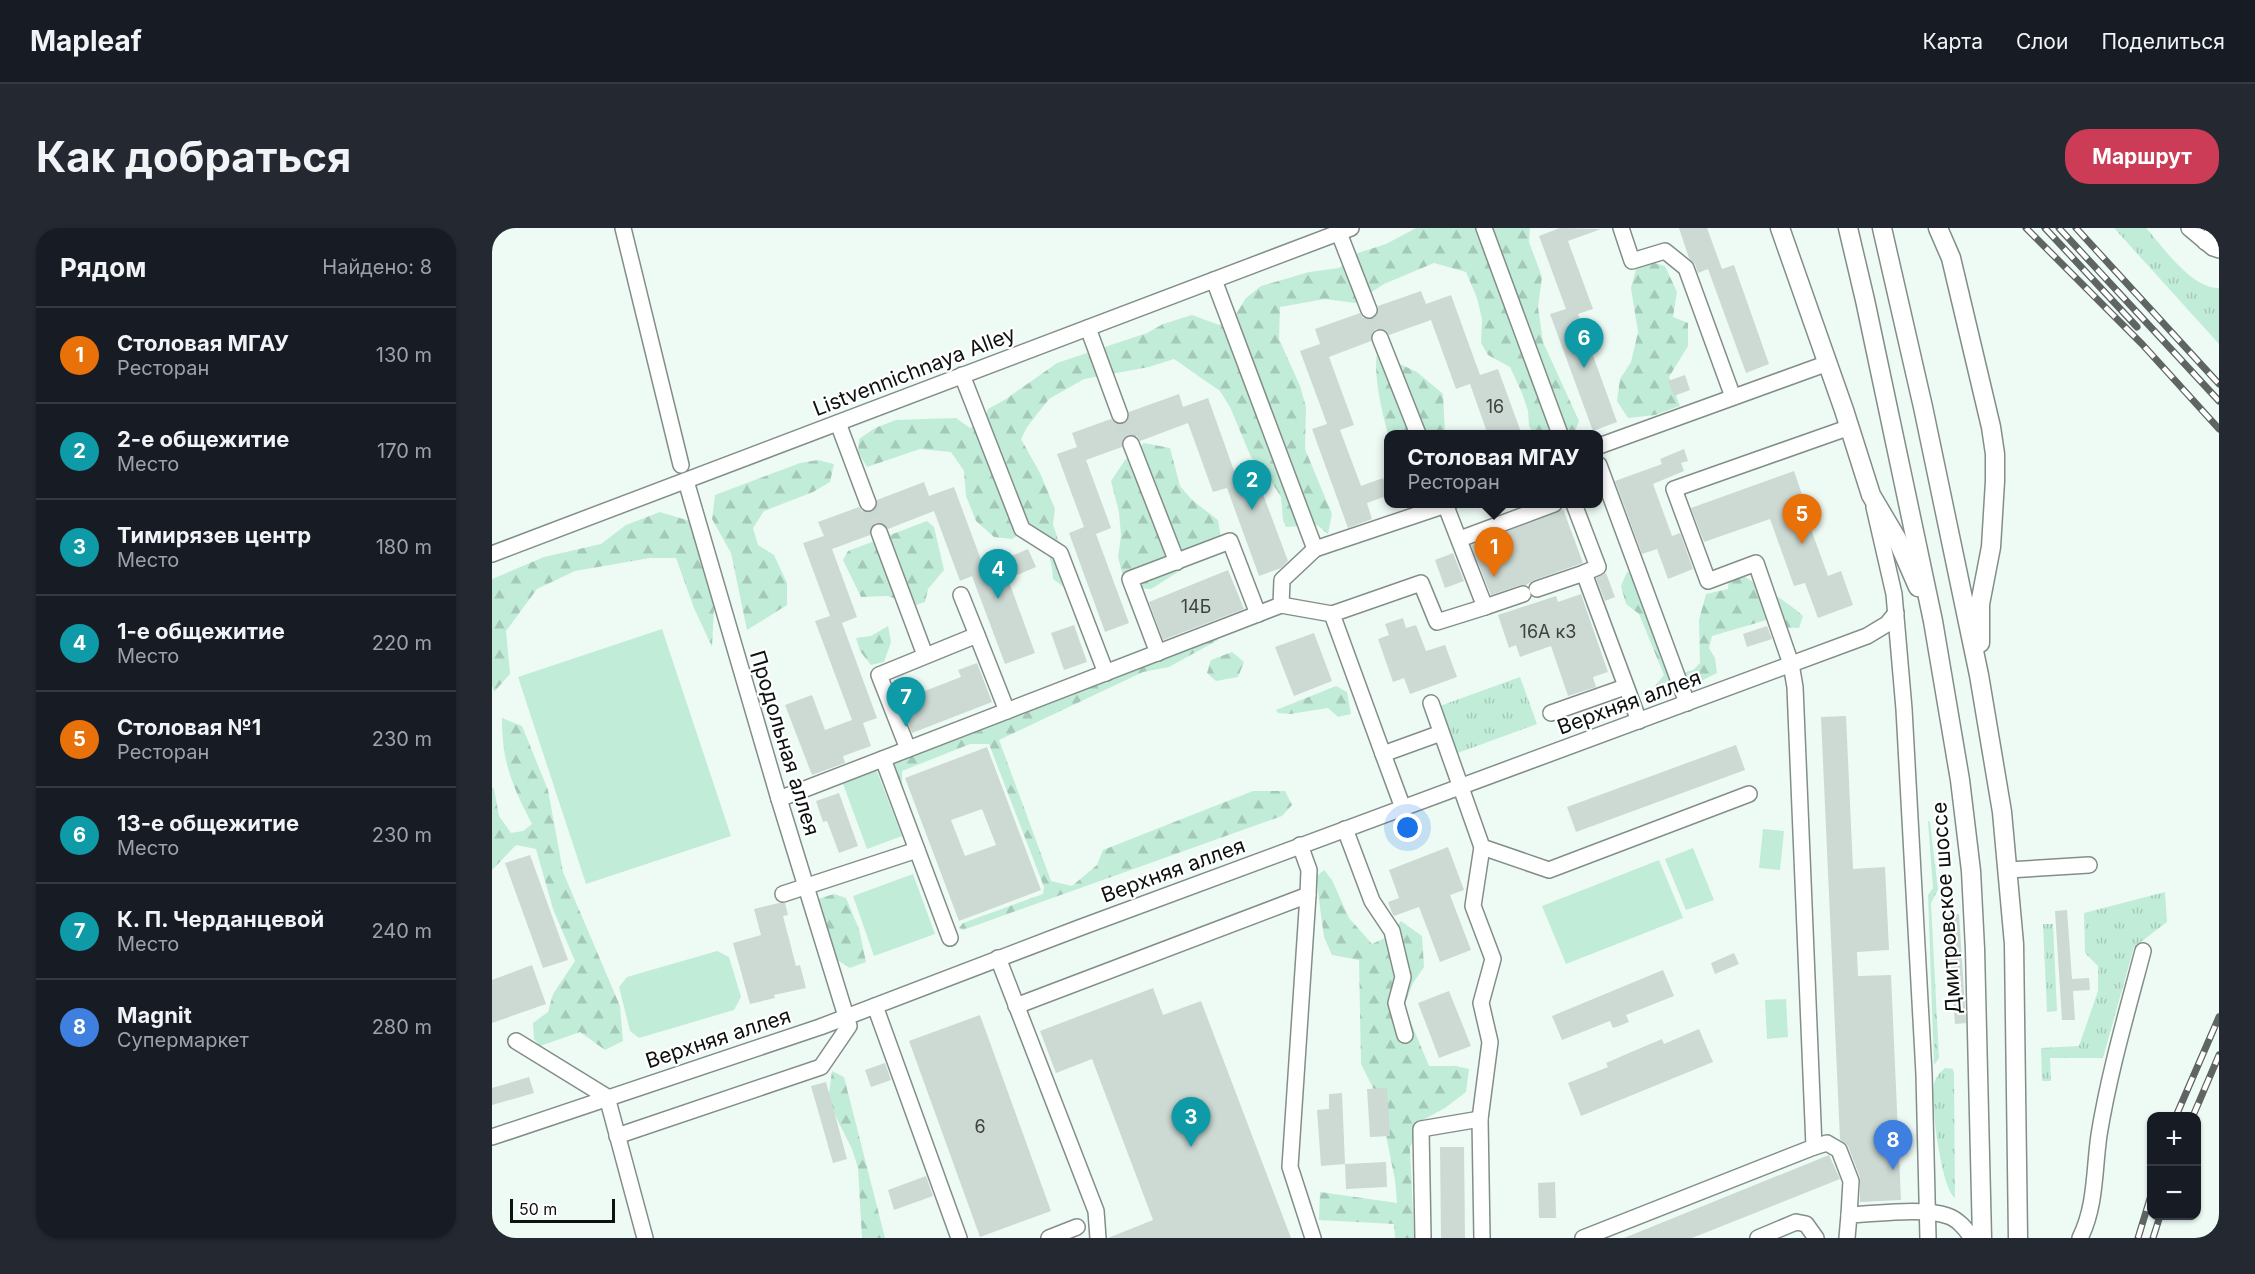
<!DOCTYPE html>
<html lang="ru">
<head>
<meta charset="utf-8">
<style>
	:root { --surface:#171b24; --page:#242831; --text:#f1f3f6; --muted:#9ea1a6; --line:#363941; --accent:#cc3c56 }
	body { margin:0; font-family:Inter,sans-serif; background:var(--page); color:var(--text) }
	.controls { position:absolute; right:18px; bottom:18px; display:grid; overflow:hidden; border-radius:12px; box-shadow:0 2px 4px #0004 }
	.controls button { width:54px; height:54px; display:grid; place-items:center; padding:0; border:0; border-bottom:2px solid var(--line); background:var(--surface); color:var(--text); font:30px sans-serif }
	.scale { position:absolute; left:18px; bottom:15px; width:105px; box-sizing:border-box; padding-left:6px; border:3px solid #0d110f; border-top:0; font-size:16px; line-height:21px; white-space:nowrap; color:#0d110f; -webkit-text-stroke:4px #fff; paint-order:stroke }
	.you { position:absolute; left:916px; top:600px; width:21px; height:21px; margin:-15px; border:4px solid #fff; border-radius:50%; background:#1a73e8; box-shadow:0 0 0 9px #1a73e833 }
	.badge { display:grid; place-items:center; width:39px; height:39px; border-radius:50%; background:var(--accent); color:#fff; font-size:20px; font-weight:700 }
	.pin { position:absolute; translate:-50% -50px; filter:drop-shadow(0 2px 3px #0008) }
	.pin::after { content:''; position:absolute; top:32px; width:21px; height:18px; background:inherit; clip-path:polygon(0 0,100% 0,50% 100%) }
	.popup { position:absolute; left:892px; top:202px; width:219px; height:78px; box-sizing:border-box; display:grid; place-content:center; border-radius:12px; background:var(--surface); filter:drop-shadow(0 2px 4px #0005); font-size:20px; white-space:nowrap; color:var(--muted) }
	.popup b { font-size:22px; color:var(--text) }
	.popup::after { content:''; position:absolute; left:50%; top:100%; margin-left:-12px; border:12px solid transparent; border-top-color:var(--surface) }
	.list { margin:0; padding:0; list-style:none }
	h2 { display:flex; justify-content:space-between; align-items:center; height:78px; margin:0; padding:0 24px; font-size:26px }
	h2 small { font-size:20px; font-weight:400; color:var(--muted) }
	.list li { display:grid; grid-template-columns:39px 1fr auto; gap:18px; align-items:center; box-sizing:border-box; height:96px; padding:0 24px; border-top:2px solid var(--line) }
	.list b { display:block; font-size:22px; white-space:nowrap }
	.list p { margin:0; font-size:20px; white-space:nowrap; color:var(--muted) }
	.list em { font-size:20px; font-style:normal; color:var(--muted) }
	.map { position:relative; flex:none; width:1727px; height:1010px; overflow:hidden; border-radius:24px }
	header { display:flex; align-items:center; gap:36px; box-sizing:border-box; height:84px; padding:0 30px; background:var(--surface); border-bottom:2px solid var(--line) }
	header strong { font-size:28px }
	nav { display:flex; gap:33px; margin-inline-start:auto; font-size:21px }
	.intro { display:flex; align-items:center; justify-content:space-between; box-sizing:border-box; height:144px; padding:0 36px }
	h1 { margin:0; font-size:42px }
	.button { padding:15px 27px; border-radius:24px; background:var(--accent); color:#fff; font-size:21px; font-weight:700 }
	main { display:flex; gap:36px; padding:0 36px }
	aside { flex:1; background:var(--surface); border-radius:24px; box-shadow:0 2px 4px #0004 }
	.map>svg:first-child { display:block }
</style>
</head>
<body>
<header>
<strong>Mapleaf</strong>
<nav><a>Карта</a><a>Слои</a><a>Поделиться</a></nav>
</header>
<div class="intro"><h1>Как добраться</h1><a class="button">Маршрут</a></div>
<main>
<aside>
<h2>Рядом<small>Найдено: 8</small></h2>
<ul class="list">
<li><span class="badge" style="background:#e8710a">1</span><div><b>Столовая МГАУ</b><p>Ресторан</p></div><em>130 m</em></li>
<li><span class="badge" style="background:#0f9aa8">2</span><div><b>2-е общежитие</b><p>Место</p></div><em>170 m</em></li>
<li><span class="badge" style="background:#0f9aa8">3</span><div><b>Тимирязев центр</b><p>Место</p></div><em>180 m</em></li>
<li><span class="badge" style="background:#0f9aa8">4</span><div><b>1-е общежитие</b><p>Место</p></div><em>220 m</em></li>
<li><span class="badge" style="background:#e8710a">5</span><div><b>Столовая №1</b><p>Ресторан</p></div><em>230 m</em></li>
<li><span class="badge" style="background:#0f9aa8">6</span><div><b>13-е общежитие</b><p>Место</p></div><em>230 m</em></li>
<li><span class="badge" style="background:#0f9aa8">7</span><div><b>К. П. Черданцевой</b><p>Место</p></div><em>240 m</em></li>
<li><span class="badge" style="background:#3f7fe0">8</span><div><b>Magnit</b><p>Супермаркет</p></div><em>280 m</em></li>
</ul>
</aside>
<div class="map">
<svg width="1727" height="1010" viewBox="0 0 1727 1010">
	<defs>
		<pattern id="grass-tufts" width="24" height="20" patternUnits="userSpaceOnUse" patternTransform="scale(1.5)"><rect width="24" height="20" fill="#c1ecd8"/><path d="M3 7l-1-3M5 7V3M7 7l1-3M15 17l-1-3M17 17v-4M19 17l1-3" fill="none" stroke="#a5c9b8"/></pattern>
		<pattern id="forest-firs" width="22" height="20" patternUnits="userSpaceOnUse" patternTransform="scale(1.5)"><rect width="22" height="20" fill="#c1ecd8"/><path d="M5 1l3.5 6h-7zM16 11l3.5 6h-7z" fill="#a5c9b8"/></pattern>
	</defs>
	<rect width="100%" height="100%" fill="#eefbf5"/>
	<g fill="url(#grass-tufts)">
		<path d="M1622,0H1654C1671,19 1700,61 1727,60V116Z"/>
		<polygon points="1028,449 1045,496 963,526 945,479"/>
		<polygon points="1436,593 1438,594 1446,662 1439,675 1447,830 1442,837 1436,667 1441,660"/>
		<polygon points="1673,664 1675,694 1642,719 1611,830 1558,830 1559,853 1550,853 1549,820 1587,818 1606,763 1606,738 1593,725 1592,685"/>
		<polygon points="1551,696 1561,696 1565,783 1555,784"/>
		<path d="M1453,840L1461,841L1462,845L1463,970C1449,961 1438,872 1442,855C1444,849 1448,844 1453,840Z"/>
	</g>
	<g fill="url(#forest-firs)">
		<path d="M924,0H1038L1037,14L1050,49L1046,79L1051,114L1087,193L1082,206H1042L1037,198L1036,183L1030,165L1018,139L996,127L989,115L990,91L985,70L974,44L942,35L892,56L863,75L833,71L788,79L787,111L808,158L814,179L813,221L840,286L836,306L825,297L794,299L791,292L789,269L771,240L759,229L738,179L728,163L682,131L657,139L592,151L557,171L535,199L529,211L548,245L563,281L561,296L566,312L576,324L579,346L572,359L561,351C560,329 554,314 536,300L520,311L502,309L484,293L474,268L472,243L459,224L428,221L375,239L366,224L367,211L383,200L404,192L464,190L478,200L491,194L496,181L514,171L565,135L655,105L671,96L700,87L727,97L742,89L754,70L769,58L817,44L847,40L866,25L894,16Z"/>
		<polygon points="1159,34 1173,38 1185,64 1181,89 1196,95 1196,118 1177,149 1188,178 1163,187 1136,190 1125,173 1128,151 1139,134 1146,104 1139,60 1144,41"/>
		<path d="M886,118L901,123L908,136L925,144L951,166L953,206H897V210C890,182 880,147 886,118Z"/>
		<polygon points="652,215 678,220 688,258 699,271 726,292 730,316 659,361 634,360 626,329 629,308 627,284 619,253 633,232"/>
		<polygon points="326,232 342,236 338,254 321,264 272,283 261,300 266,317 282,327 295,355 295,377 255,402 239,325 220,291 223,267 308,235"/>
		<polygon points="168,284 201,294 217,352 222,379 220,419 202,380 184,330 158,330 83,343 45,361 14,403 18,446 2,464 0,457 0,351 52,329 109,316 134,297"/>
		<polygon points="435,293 442,299 452,342 436,361 433,374 421,378 396,368 369,369 351,332 356,323"/>
		<path d="M1135,344L1150,348L1190,445L1201,442L1208,435L1207,392L1214,366L1236,361L1237,346L1244,344C1268,358 1291,370 1311,388L1307,400L1286,399L1278,391L1220,408L1217,420L1223,430L1225,445L1199,458L1173,465L1162,459L1172,447L1147,386L1134,376L1129,358Z"/>
		<polygon points="396,398 399,414 392,434 379,437 368,423 364,410 379,408"/>
		<polygon points="724,406 727,407 726,412 677,439 651,444 507,512 559,653 580,658 605,637 611,622 761,563 793,563 800,577 790,588 471,702 467,700 471,695 551,666 552,659 497,516 478,516 410,543 410,556 418,583 389,536 622,448 645,423"/>
		<polygon points="740,424 752,434 746,449 724,453 715,445 719,432"/>
		<polygon points="844,458 855,464 859,486 846,489 836,480 798,486 786,485 784,482"/>
		<path d="M10,490L30,498L56,562L71,644L128,778L131,813L113,822L88,804L48,818L42,811L41,795L56,784L61,766L83,733L61,681L44,621L24,617L0,642V559L2,561L7,588L19,605L31,603L40,596C20,557 10,535 10,490Z"/>
		<polygon points="832,642 840,652 857,690 880,716 895,709 909,693 930,708 932,739 921,755 912,778 937,838 964,838 977,841 974,864 953,880 929,893 918,920 922,1010 903,1010 902,996 827,992 828,964 905,975 903,952 894,907 882,862 869,836 867,732 840,727 832,709 824,649"/>
		<polygon points="342,666 354,670 367,701 374,734 358,740 342,730 326,671"/>
		<polygon points="340,843 352,849 393,1010 370,1010 366,940 360,921 336,873"/>
	</g>
	<g fill="#c1ecd8">
		<polygon points="170,401 239,608 94,656 26,449"/>
		<polygon points="384,541 410,608 375,621 350,553"/>
		<polygon points="1271,601 1292,603 1288,642 1267,640"/>
		<polygon points="1201,620 1222,672 1194,682 1173,631"/>
		<polygon points="1167,632 1191,690 1074,736 1050,678"/>
		<polygon points="421,646 443,706 382,728 361,668"/>
		<polygon points="225,723 237,729 249,769 242,782 147,810 138,803 127,759 135,749"/>
		<polygon points="1294,771 1296,809 1275,811 1273,772"/>
	</g>
	<g fill="#cdd9d3" fill-rule="evenodd">
		<polygon points="1068,0 1109,1 1076,13 1101,81 1086,86 1125,194 1101,203 1058,86 1074,81 1047,8"/>
		<polygon points="1187,0 1215,0 1230,41 1242,37 1277,136 1254,145 1216,41 1206,45 1203,36 1197,30"/>
		<polygon points="929,63 934,76 959,67 988,147 1006,141 1030,207 996,207 978,156 964,161 939,92 897,107 890,101 884,101 879,108 879,113 837,129 862,197 848,202 869,258 891,250 897,267 875,275 880,291 856,300 820,201 835,196 808,123 828,116 823,101 868,85 871,90 880,91 885,88 886,78"/>
		<polygon points="1193,147 1198,162 1182,168 1176,153"/>
		<polygon points="687,166 691,179 716,170 745,251 763,245 796,333 789,340 767,348 735,260 721,264 696,195 648,213 645,208 636,207 631,210 630,219 594,232 619,300 604,306 637,395 613,404 577,305 592,299 565,226 585,219 580,205 619,191 626,196 632,196 637,189 637,184"/>
		<polygon points="1192,221 1196,233 1189,235 1192,243 1161,256 1180,308 1188,305 1201,341 1176,351 1165,321 1150,326 1123,253 1170,236 1168,231"/>
		<polygon points="1302,243 1314,278 1311,279 1336,348 1349,343 1361,377 1326,390 1313,355 1302,358 1278,291 1212,314 1199,280"/>
		<polygon points="432,254 437,268 462,259 492,340 536,321 544,339 516,351 543,425 513,436 480,348 468,353 442,283 396,301 389,295 383,295 378,302 378,307 340,321 365,389 350,395 385,490 371,495 379,518 351,528 353,535 320,547 293,477 320,467 333,502 360,492 323,393 338,388 311,315 332,308 326,294 367,279 370,283 379,284 384,281 385,272"/>
		<polygon points="1071,281 1091,335 1042,352 1034,357 1028,357 999,367 979,317"/>
		<polygon points="961,325 972,353 953,360 943,332"/>
		<polygon points="736,342 752,381 671,412 657,374"/>
		<polygon points="1114,345 1123,369 1113,373 1104,350"/>
		<polygon points="1089,366 1116,444 1101,449 1104,459 1076,468 1059,418 1028,429 1024,417 1017,420 1006,387 1064,368 1066,374"/>
		<polygon points="911,390 914,400 924,397 934,423 953,417 965,449 918,466 912,450 901,454 886,411 897,407 893,396"/>
		<polygon points="582,397 595,434 572,442 559,405"/>
		<polygon points="1275,398 1280,411 1255,419 1251,406"/>
		<polygon points="822,405 840,453 802,468 783,419"/>
		<polygon points="485,435 500,474 420,505 405,466 423,459 425,466 469,449 466,442"/>
		<polygon points="1354,488 1361,641 1393,639 1397,722 1365,724 1366,748 1399,747 1409,972 1368,974 1368,949 1356,918 1348,911 1329,489"/>
		<polygon points="1244,517 1253,542 1084,604 1075,579"/>
		<path d="M495,519L549,662L467,693L413,550ZM490,581L504,617L473,628L459,592Z"/>
		<polygon points="347,565 366,618 347,625 335,593 331,594 324,573"/>
		<polygon points="956,619 972,662 958,667 979,722 948,734 927,679 902,688 900,685 896,674 907,670 897,642"/>
		<polygon points="38,627 76,732 51,740 13,635"/>
		<polygon points="287,675 293,675 296,687 291,688 304,738 308,737 314,760 282,767 283,770 258,776 241,715 269,707 262,681"/>
		<polygon points="1575,682 1580,751 1597,750 1598,762 1581,763 1583,792 1570,792 1563,683"/>
		<polygon points="1467,686 1474,795 1463,796 1455,687"/>
		<polygon points="1242,725 1247,736 1223,746 1219,735"/>
		<polygon points="40,737 54,776 0,795 0,752"/>
		<polygon points="1171,742 1182,768 1134,787 1137,794 1127,798 1121,800 1118,793 1070,812 1060,788"/>
		<polygon points="661,760 671,787 709,773 799,1010 616,1010 661,992 600,831 564,845 548,803"/>
		<polygon points="957,763 979,818 947,830 926,775"/>
		<polygon points="488,787 559,983 488,1009 417,813"/>
		<polygon points="1207,801 1221,834 1089,888 1076,855 1116,839 1114,835 1144,822 1170,811 1172,816"/>
		<polygon points="393,835 399,852 379,859 373,842"/>
		<polygon points="37,849 42,865 0,877 0,860"/>
		<polygon points="334,854 355,931 341,935 319,858"/>
		<polygon points="895,860 898,908 878,909 875,861"/>
		<polygon points="850,865 853,936 829,938 825,882 837,881 837,866"/>
		<polygon points="948,919 972,919 973,1010 949,1010"/>
		<polygon points="1337,927 1348,951 1200,1010 1132,1010"/>
		<polygon points="894,934 895,959 854,961 853,936"/>
		<polygon points="434,948 441,968 402,982 396,962"/>
		<polygon points="1063,954 1064,990 1047,990 1046,955"/>
	</g>
	<g fill="none" stroke-linecap="round" stroke-linejoin="round">
		<g stroke="#ccd8d2" stroke-width="15" stroke-dasharray="15 8" stroke-linecap="butt">
			<polyline points="877,82 888,110"/>
			<polyline points="628,187 639,216"/>
			<polyline points="376,275 387,304"/>
		</g>
		<defs>
			<g id="minor">
				<polyline points="131,0 189,237"/>
				<polyline points="992,0 1068,206"/>
				<polyline points="1129,0 1140,33 1173,23 1194,40 1241,169"/>
				<polyline points="1697,0 1721,20 1727,22"/>
				<polyline points="847,5 877,82"/>
				<polyline points="1713,14 1725,0"/>
				<polyline points="722,52 823,321"/>
				<polyline points="596,100 628,187"/>
				<polyline points="888,110 926,206"/>
				<polyline points="470,147 530,301 568,325 614,445"/>
				<polyline points="346,195 376,275"/>
				<polyline points="639,216 685,334"/>
				<polyline points="1107,218 1336,135"/>
				<polyline points="1107,237 1195,475"/>
				<polyline points="953,276 993,379 1031,366"/>
				<polyline points="1082,276 1106,339 1092,345"/>
				<polyline points="1382,279 1402,366 1412,481 1432,846 1436,1010"/>
				<polyline points="387,304 433,427"/>
				<polyline points="968,311 1062,276"/>
				<polyline points="0,326 859,0"/>
				<polyline points="1045,361 1092,345 1147,493"/>
				<polyline points="469,367 485,407"/>
				<polyline points="789,377 840,386"/>
				<polyline points="666,425 638,351 738,313 766,386"/>
				<polyline points="939,475 990,619 1057,642 1257,566"/>
				<polyline points="1059,485 1133,459"/>
				<polyline points="949,505 891,526 840,386 929,355 945,394 993,379"/>
				<polyline points="416,521 387,447 485,407 515,483"/>
				<polyline points="891,526 911,580"/>
				<polyline points="391,531 458,710"/>
				<polyline points="287,571 789,377 790,352 823,321 957,276"/>
				<polyline points="853,601 880,673 900,703 911,749 904,775 913,807"/>
				<polyline points="990,619 981,678 1001,731 989,775 998,814 988,891 990,1010"/>
				<polyline points="1516,642 1597,637"/>
				<polyline points="291,666 425,622"/>
				<polyline points="816,667 798,939 821,1010"/>
				<polyline points="506,730 604,983 606,1010"/>
				<polyline points="383,778 467,1010"/>
				<polyline points="524,778 816,667 817,642 808,617"/>
				<polyline points="24,813 115,869 153,1010"/>
				<polyline points="125,908 329,839 357,798 287,571 194,253"/>
				<polyline points="0,909 328,799 587,700 1375,408 1395,396 1404,385"/>
				<polyline points="1322,919 1335,915 1347,922 1359,953 1357,987"/>
				<polyline points="557,1010 585,999"/>
				<polyline points="931,1010 929,901 988,891"/>
				<polyline points="1091,1010 1322,919 1303,459 1299,436 1264,335 1216,353 1182,261 1358,199"/>
				<polyline points="1266,1010 1304,994 1314,996 1324,1010"/>
				<path d="M1355,1010L1357,987C1384,986 1431,979 1456,988C1465,991 1475,1001 1479,1010"/>
				<path d="M1588,1010C1604,978 1602,942 1607,907C1617,845 1635,784 1651,723"/>
			</g>
			<g id="major">
				<polyline points="1288,0 1352,182 1379,267 1405,311 1426,359"/>
				<polyline points="1356,0 1373,72 1441,393 1468,552 1479,643 1483,721 1490,1010"/>
				<polyline points="1390,0 1431,179 1487,447 1510,584 1522,716 1526,1010"/>
				<polyline points="1446,0 1459,30 1499,199 1503,226 1503,253 1499,319 1488,376 1488,415"/>
			</g>
		</defs>
		<use href="#minor" stroke="#838e89" stroke-width="18"/>
		<use href="#major" stroke="#838e89" stroke-width="21"/>
		<use href="#minor" stroke="#fff" stroke-width="15"/>
		<use href="#major" stroke="#fff" stroke-width="18"/>
		<defs>
			<g id="rail">
				<polyline points="1534,0 1650,116 1727,201"/>
				<polyline points="1553,0 1645,99"/>
				<polyline points="1567,0 1727,173"/>
				<polyline points="1584,0 1727,156"/>
				<polyline points="1684,888 1727,789"/>
				<polyline points="1701,888 1727,827"/>
				<polyline points="1646,1010 1660,964"/>
				<polyline points="1661,1010 1668,988"/>
			</g>
		</defs>
		<use href="#rail" stroke="#5e6562" stroke-width="7"/>
		<use href="#rail" stroke="#fff" stroke-width="4.5" stroke-dasharray="14" stroke-linecap="butt"/>
	</g>
	<g text-anchor="middle" dominant-baseline="central" stroke-width="4.5" stroke-linejoin="round" paint-order="stroke">
		<g font-size="18" fill="#3d4340">
			<text x="1003" y="178">16</text>
			<text x="704" y="378">14Б</text>
			<text x="1056" y="403">16А к3</text>
			<text x="488" y="898">6</text>
		</g>
		<g font-size="21" fill="#0d110f" stroke="#fff">
			<text transform="translate(422 143) rotate(-21)">Listvennichnaya Alley</text>
			<text transform="translate(1137 474) rotate(-20)">Верхняя аллея</text>
			<text transform="translate(293 515) rotate(73)">Продольная аллея</text>
			<text transform="translate(681 642) rotate(-20)">Верхняя аллея</text>
			<text transform="translate(1454 680) rotate(-94)">Дмитровское шоссе</text>
			<text transform="translate(226 810) rotate(-18)">Верхняя аллея</text>
		</g>
	</g>
</svg>
<div class="controls">
<button>+</button>
<button>−</button>
</div>
<div class="scale">50 m</div>
<div class="you"></div>
<div class="pin badge" style="left:1002px;top:349px;background:#e8710a">1</div>
<div class="popup"><b>Столовая МГАУ</b>Ресторан</div>
<div class="pin badge" style="left:760px;top:282px;background:#0f9aa8">2</div>
<div class="pin badge" style="left:699px;top:919px;background:#0f9aa8">3</div>
<div class="pin badge" style="left:506px;top:371px;background:#0f9aa8">4</div>
<div class="pin badge" style="left:1310px;top:316px;background:#e8710a">5</div>
<div class="pin badge" style="left:1092px;top:140px;background:#0f9aa8">6</div>
<div class="pin badge" style="left:414px;top:499px;background:#0f9aa8">7</div>
<div class="pin badge" style="left:1401px;top:942px;background:#3f7fe0">8</div>
</div>
</main>
</body>
</html>
